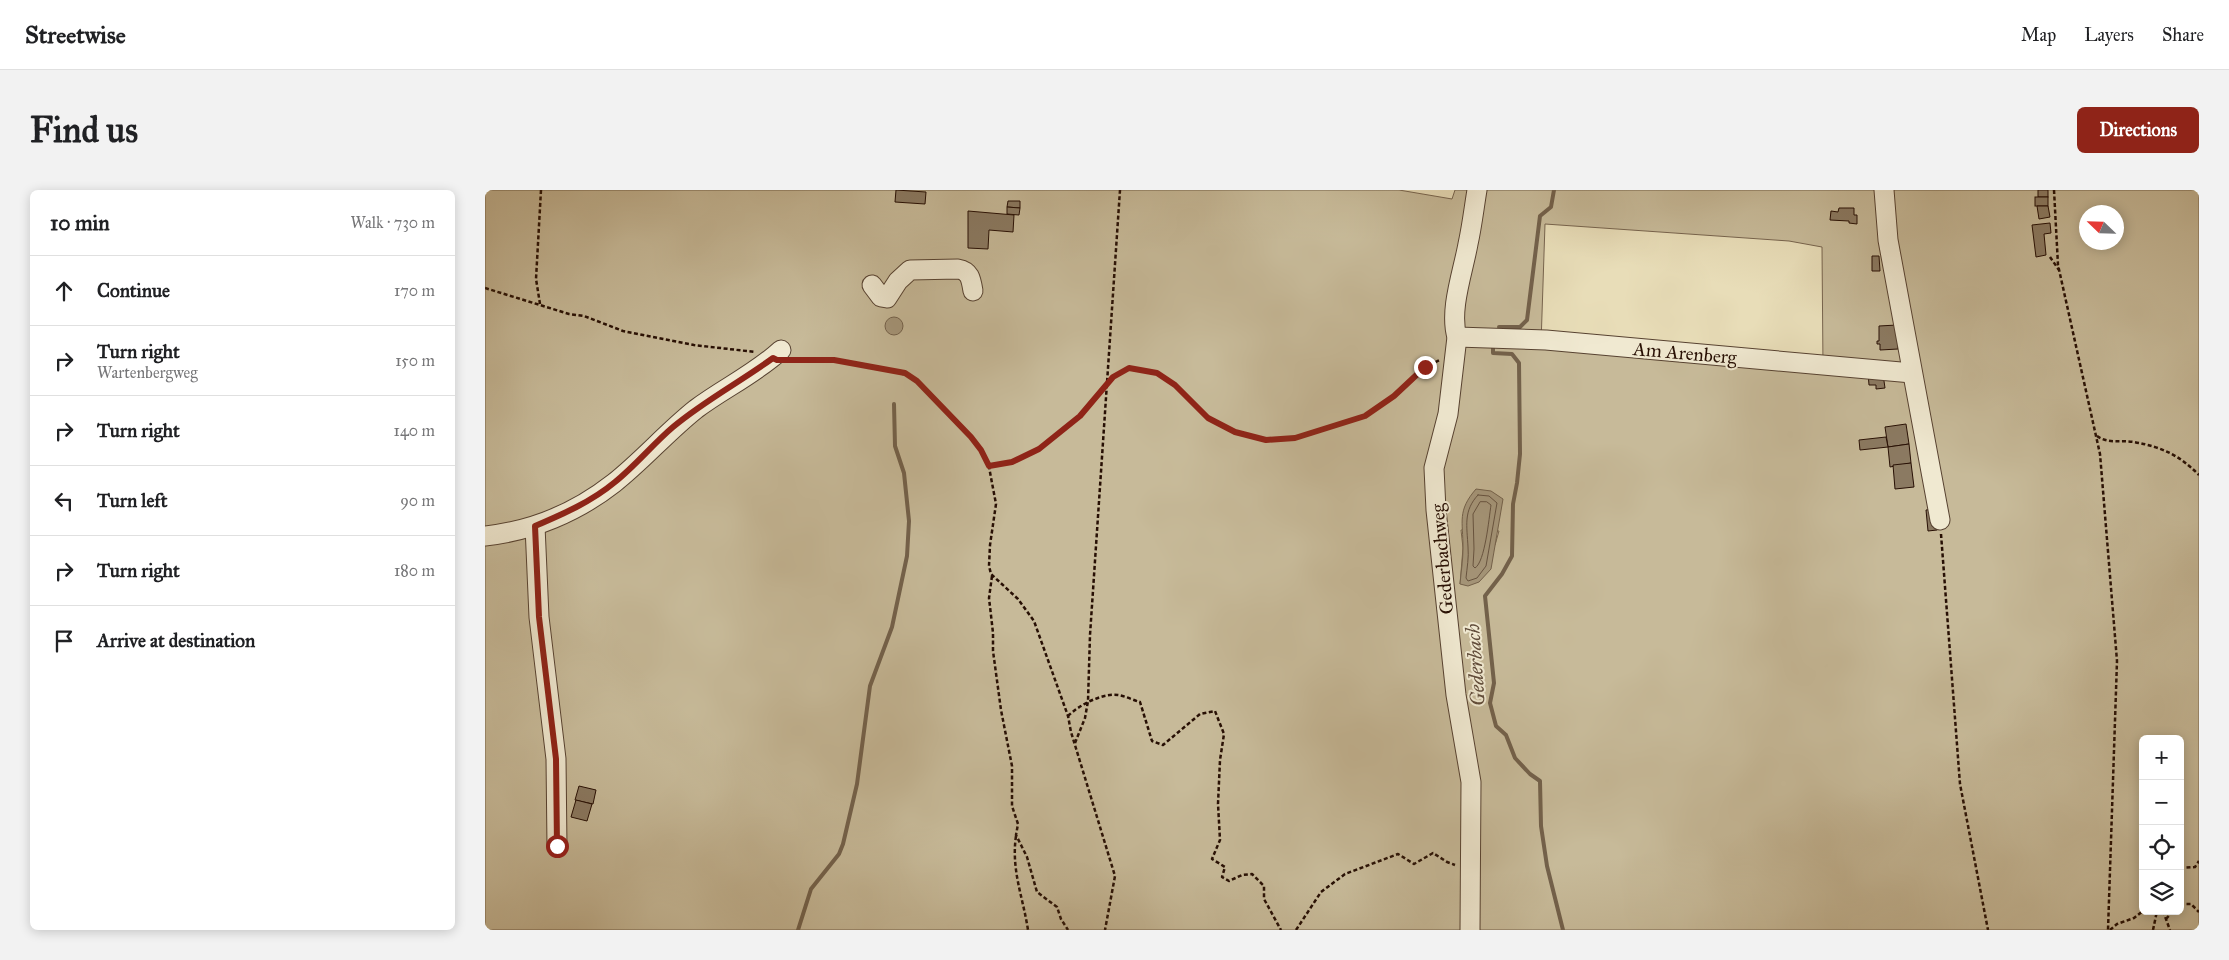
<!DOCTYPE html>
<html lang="en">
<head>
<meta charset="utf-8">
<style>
	:root { --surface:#fff; --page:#f2f2f2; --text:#202124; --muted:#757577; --line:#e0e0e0; --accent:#8f2418 }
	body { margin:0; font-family:"IM FELL Great Primer",serif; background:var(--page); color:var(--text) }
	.controls { position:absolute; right:15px; bottom:15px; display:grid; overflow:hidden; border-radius:8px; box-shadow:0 2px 12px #0003 }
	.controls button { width:45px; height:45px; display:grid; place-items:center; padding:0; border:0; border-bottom:1px solid var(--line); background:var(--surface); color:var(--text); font:25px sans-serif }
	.compass { position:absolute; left:1594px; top:15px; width:45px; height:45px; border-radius:50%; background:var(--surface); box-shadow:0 2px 12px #0003; rotate:293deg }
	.stop { position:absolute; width:15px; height:15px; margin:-11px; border:4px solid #8f2418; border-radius:50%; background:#fff }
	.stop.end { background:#8f2418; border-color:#fff; box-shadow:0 1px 5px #0008 }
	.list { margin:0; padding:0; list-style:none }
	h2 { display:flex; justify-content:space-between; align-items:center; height:65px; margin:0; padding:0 20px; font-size:21px }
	h2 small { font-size:16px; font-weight:400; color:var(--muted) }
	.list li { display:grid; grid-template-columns:32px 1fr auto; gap:15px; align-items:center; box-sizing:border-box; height:70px; padding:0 20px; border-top:1px solid var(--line) }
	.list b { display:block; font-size:19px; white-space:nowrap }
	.list p { margin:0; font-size:16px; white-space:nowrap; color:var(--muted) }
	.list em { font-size:16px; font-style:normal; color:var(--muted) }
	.icon { flex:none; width:28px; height:28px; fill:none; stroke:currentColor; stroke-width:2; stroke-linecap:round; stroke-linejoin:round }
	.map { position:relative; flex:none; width:1714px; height:740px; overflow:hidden; border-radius:8px }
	header { display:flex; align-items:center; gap:30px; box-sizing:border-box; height:70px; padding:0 25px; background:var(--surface); border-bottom:1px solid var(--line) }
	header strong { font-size:24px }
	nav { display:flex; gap:28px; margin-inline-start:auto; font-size:18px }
	.intro { display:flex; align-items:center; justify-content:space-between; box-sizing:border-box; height:120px; padding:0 30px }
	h1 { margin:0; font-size:35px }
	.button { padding:12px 22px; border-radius:8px; background:var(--accent); color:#fff; font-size:18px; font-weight:700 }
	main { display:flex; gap:30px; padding:0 30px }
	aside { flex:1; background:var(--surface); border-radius:8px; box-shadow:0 2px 12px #0003 }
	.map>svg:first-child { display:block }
</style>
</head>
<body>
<header>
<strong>Streetwise</strong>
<nav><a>Map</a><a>Layers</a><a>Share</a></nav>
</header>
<div class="intro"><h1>Find us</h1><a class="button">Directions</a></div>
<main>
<aside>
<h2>10 min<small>Walk · 730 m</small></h2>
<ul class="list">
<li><svg class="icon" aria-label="ahead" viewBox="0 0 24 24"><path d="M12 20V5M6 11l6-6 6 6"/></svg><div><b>Continue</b></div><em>170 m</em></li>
<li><svg class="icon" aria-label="right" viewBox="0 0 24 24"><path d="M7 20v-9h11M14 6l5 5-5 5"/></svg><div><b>Turn right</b><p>Wartenbergweg</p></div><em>150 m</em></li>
<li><svg class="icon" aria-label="right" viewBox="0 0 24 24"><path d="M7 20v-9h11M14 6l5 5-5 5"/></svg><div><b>Turn right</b></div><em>140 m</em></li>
<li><svg class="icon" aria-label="left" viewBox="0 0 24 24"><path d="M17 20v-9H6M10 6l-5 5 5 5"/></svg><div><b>Turn left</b></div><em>90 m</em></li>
<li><svg class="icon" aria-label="right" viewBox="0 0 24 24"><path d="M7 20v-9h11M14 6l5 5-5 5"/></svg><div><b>Turn right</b></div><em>180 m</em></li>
<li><svg class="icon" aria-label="arrive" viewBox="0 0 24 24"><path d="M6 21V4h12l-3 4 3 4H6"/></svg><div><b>Arrive at destination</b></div></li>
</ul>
</aside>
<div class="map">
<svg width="1714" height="740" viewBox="0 0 1714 740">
	<rect width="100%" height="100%" fill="#e8ddb8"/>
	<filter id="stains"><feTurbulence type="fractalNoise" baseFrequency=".004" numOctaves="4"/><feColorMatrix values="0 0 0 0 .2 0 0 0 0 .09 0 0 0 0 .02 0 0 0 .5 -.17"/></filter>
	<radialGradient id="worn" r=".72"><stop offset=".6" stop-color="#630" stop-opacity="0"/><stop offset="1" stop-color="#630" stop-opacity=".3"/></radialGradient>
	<path fill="#c7ba99" stroke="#77644e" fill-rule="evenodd" d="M0,0H914L967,9L970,0H1714V740H0ZM1602,22H1632V52H1602ZM1060,34L1304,51L1337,57L1338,178L1056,154ZM976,340L1014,341L1010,355L975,394L978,358ZM1658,549H1695V721H1658Z"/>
	<g fill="#a6977b" stroke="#73614b">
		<circle cx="409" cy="136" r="9"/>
		<path d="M991,299L1006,301L1018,309L1006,379L994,392L983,396L975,394C976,382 978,370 978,358C978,331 972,321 991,299Z"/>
	</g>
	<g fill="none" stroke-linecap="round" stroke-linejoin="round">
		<g stroke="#665340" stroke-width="1">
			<path d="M993,305L1004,306L1012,313L1001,376L992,388L983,391L981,388C982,378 984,367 983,357C982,336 978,321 993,305Z"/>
			<path d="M1002,312L1006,315C1004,328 1000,372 990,378L988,376L989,359L988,324L995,312Z"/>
		</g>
		<g stroke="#73614b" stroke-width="4">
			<polyline points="1014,137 1035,137 1042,130 1055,26 1066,17 1069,0"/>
			<polyline points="1008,158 1008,163 1027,164 1034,173 1035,264 1032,293 1028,314 1027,366 1017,384 1000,406 1009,493 1005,513 1011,536 1021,545 1030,568 1045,584 1055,591 1056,636 1062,676 1078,740"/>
			<polyline points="313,740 326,699 354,664 358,654 372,594 385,496 407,437 422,366 424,331 419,283 410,256 409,214"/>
		</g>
	</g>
	<g fill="#8b7a62" stroke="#270f04">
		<polygon points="411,0 441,2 440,14 410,12"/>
		<rect x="1553" y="0" width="10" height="7"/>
		<rect x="1550" y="7" width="13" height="9"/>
		<polygon points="523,11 535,11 535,18 522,17"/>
		<polygon points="1552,16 1563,16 1565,27 1554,29"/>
		<polygon points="522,17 535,18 534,25 522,24"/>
		<polygon points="1354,18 1369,18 1369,25 1372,25 1372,34 1364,33 1364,31 1345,30 1346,21 1353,22"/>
		<polygon points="483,21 529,25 528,42 504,40 503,59 483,58"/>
		<polygon points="1565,33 1566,43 1559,44 1561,65 1551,67 1547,35"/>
		<polygon points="1387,66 1394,66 1395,81 1387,81"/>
		<polygon points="1412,135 1413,159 1395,160 1395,154 1392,154 1392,151 1394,151 1394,136"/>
		<polygon points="1383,183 1398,184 1400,198 1391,199 1391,195 1384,195"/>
		<polygon points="1421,234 1424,254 1403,257 1400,237"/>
		<polygon points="1401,247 1403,257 1375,260 1374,250"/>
		<polygon points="1424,254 1426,273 1405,277 1403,257"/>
		<polygon points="1426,273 1429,297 1410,299 1408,275"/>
		<polygon points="1450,319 1452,340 1443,341 1441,320"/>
		<polygon points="94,596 111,600 108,614 90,610"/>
		<polygon points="91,610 107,614 102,631 86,627"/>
	</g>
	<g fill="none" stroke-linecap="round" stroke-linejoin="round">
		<defs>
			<g id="minor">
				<polyline points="1399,0 1403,50 1455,330"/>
				<path d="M387,95L396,107L402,108L413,91L425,80L473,79C485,81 486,89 488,101"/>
				<polyline points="972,147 1061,150 1427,183"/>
				<polyline points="50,336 54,427 71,569 72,656"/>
				<path d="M0,346C47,341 92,322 129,293C158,270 182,242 211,219C239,198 270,184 296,160"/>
				<path d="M985,740L986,592L971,505L951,320L949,278L963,224L972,147C964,120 978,82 983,54C987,36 989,18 992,0"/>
			</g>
		</defs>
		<use href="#minor" stroke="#574231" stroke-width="21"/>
		<g stroke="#270f04" stroke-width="2.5" stroke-dasharray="4 2.5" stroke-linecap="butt">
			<polyline points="1569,0 1573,75 1615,264 1632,471 1623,740"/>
			<polyline points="1565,67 1574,80"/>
			<polyline points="0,98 84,124 99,126 138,141 209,155 270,162"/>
			<polyline points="55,114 51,89 56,0"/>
			<path d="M306,170C341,170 403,172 432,191L486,247L496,260L504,277L511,314L505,355L504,376L506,384L533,409L549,431L583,526L586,542L630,686L620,740"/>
			<path d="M1612,246C1623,254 1636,250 1649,252C1677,257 1694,265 1714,285"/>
			<polyline points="504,277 527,272 554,259 595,226 628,187 644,178 672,183 690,195 723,228 749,242 781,250 810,248 879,227 909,206 940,177 955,170"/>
			<polyline points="1456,344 1475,594 1503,740"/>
			<polyline points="507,386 504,408 508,443 508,461 516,520 527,576 527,616 533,634 531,645 542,667 552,702 572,717 576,729 583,740"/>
			<path d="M583,526C594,515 617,503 633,505C640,506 648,510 655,512L667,551L678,555L715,524L730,521L739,544L735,570L733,614L735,650L727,669L740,677L737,687L744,691L757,685L767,684L779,696V709L796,740"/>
			<polyline points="590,553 600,528 603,511 605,445 635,0"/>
			<path d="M531,646C526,680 538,707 543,740"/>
			<polyline points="1695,678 1710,677 1714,671"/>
			<polyline points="1695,714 1706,714 1714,722"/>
			<polyline points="1678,721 1685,740"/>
			<polyline points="1681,729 1688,721"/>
			<polyline points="811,740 836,702 860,684 913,664 929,674 948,663 962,672 970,675"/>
			<polyline points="1625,740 1632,734 1649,728 1658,721"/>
			<polyline points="1668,740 1672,721"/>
		</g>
		<use href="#minor" stroke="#f0e9d1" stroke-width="19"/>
	</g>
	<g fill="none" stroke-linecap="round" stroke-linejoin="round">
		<path stroke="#8f2418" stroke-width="6" d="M72,656L71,569L54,427L50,336C78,324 106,312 130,292C151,275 168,254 188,237C219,211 255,192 288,168L292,170H349L420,183L432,191L486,247L496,260L504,276L527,272L554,259L595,226L628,187L644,178L672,183L690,195L723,228L750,242L781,250L810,248L880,226L909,206L940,177"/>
	</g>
	<g text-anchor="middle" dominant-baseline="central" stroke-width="4" stroke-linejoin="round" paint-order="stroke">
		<g font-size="19" fill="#270f04" stroke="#f0e9d1">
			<text transform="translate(1200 163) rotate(5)">Am Arenberg</text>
			<text transform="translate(957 369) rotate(-95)">Gederbachweg</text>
		</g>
		<g font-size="20" font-style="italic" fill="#604c3a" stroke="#f0e9d1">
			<text transform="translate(990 475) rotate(-94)">Gederbach</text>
		</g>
	</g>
	<rect width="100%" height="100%" filter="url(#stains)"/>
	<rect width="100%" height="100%" fill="url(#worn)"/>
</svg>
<div class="controls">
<button>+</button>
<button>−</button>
<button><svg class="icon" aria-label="locate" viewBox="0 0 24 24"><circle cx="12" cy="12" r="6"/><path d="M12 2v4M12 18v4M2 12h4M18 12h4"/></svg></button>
<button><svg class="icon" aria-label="layers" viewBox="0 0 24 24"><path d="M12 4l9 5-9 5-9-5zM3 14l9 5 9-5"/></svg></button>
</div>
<svg class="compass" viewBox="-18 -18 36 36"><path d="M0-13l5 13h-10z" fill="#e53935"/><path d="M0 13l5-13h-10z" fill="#757577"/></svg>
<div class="stop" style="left:72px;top:656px"></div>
<div class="stop end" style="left:940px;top:177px"></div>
</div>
</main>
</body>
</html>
